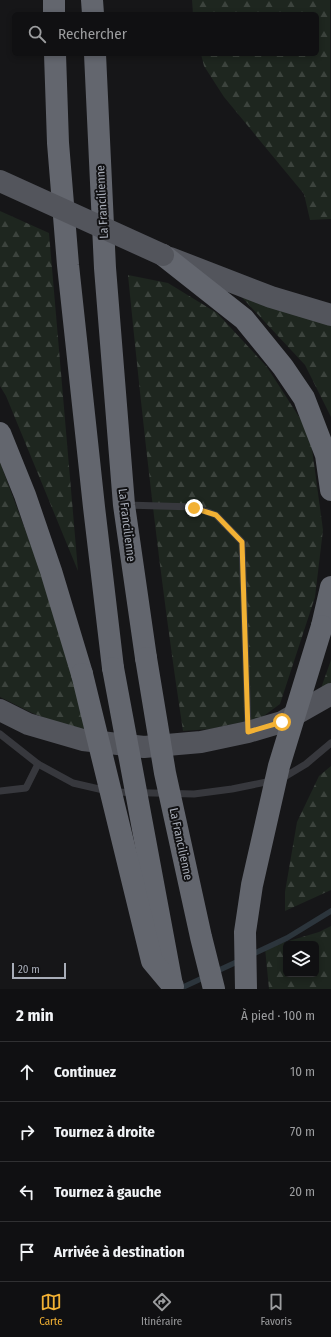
<!DOCTYPE html>
<html lang="fr">
<head>
<meta charset="utf-8">
<style>
	:root { --surface:#101012; --page:#19191b; --text:#f1f3f6; --muted:#9c9d9f; --line:#303032; --accent:#f2b134 }
	body { margin:0; font-family:"Fira Sans Condensed",sans-serif; background:var(--page); color:var(--text) }
	.controls { position:absolute; right:12px; bottom:12px; display:grid; overflow:hidden; border-radius:6px; box-shadow:0 2px 6px #0003 }
	.controls button { width:36px; height:36px; display:grid; place-items:center; padding:0; border:0; border-bottom:1px solid var(--line); background:var(--surface); color:var(--text); font:20px sans-serif }
	.scale { position:absolute; left:12px; bottom:10px; width:54px; box-sizing:border-box; padding-left:4px; border:2px solid #a8adb8; border-top:0; font-size:11px; line-height:14px; white-space:nowrap; color:#a8adb8; -webkit-text-stroke:3px #111113; paint-order:stroke }
	.stop { position:absolute; width:12px; height:12px; margin:-9px; border:3px solid #f2b134; border-radius:50%; background:#fff }
	.stop.end { background:#f2b134; border-color:#fff; box-shadow:0 1px 4px #0008 }
	.list { margin:0; padding:0; list-style:none }
	h2 { display:flex; justify-content:space-between; align-items:center; height:52px; margin:0; padding:0 16px; font-size:17px }
	h2 small { font-size:13px; font-weight:400; color:var(--muted) }
	.list li { display:grid; grid-template-columns:26px 1fr auto; gap:12px; align-items:center; box-sizing:border-box; height:60px; padding:0 16px; border-top:1px solid var(--line) }
	.list b { display:block; font-size:15px; white-space:nowrap }
	.list em { font-size:13px; font-style:normal; color:var(--muted) }
	.icon { flex:none; width:22px; height:22px; fill:none; stroke:currentColor; stroke-width:2; stroke-linecap:round; stroke-linejoin:round }
	.map { position:relative; flex:none; width:331px; height:989px; overflow:hidden }
	.search { position:absolute; background:var(--surface); box-shadow:0 2px 6px #0003; left:12px; right:12px; top:12px; height:44px; display:flex; align-items:center; gap:10px; box-sizing:border-box; padding:0 14px; border-radius:6px; color:var(--muted); font-size:15px }
	.sheet { height:292px; background:var(--surface) }
	nav { display:flex; justify-content:space-around; align-items:center; box-sizing:border-box; height:56px; border-top:1px solid var(--line); background:var(--surface); font-size:11px; color:var(--muted) }
	nav a { display:grid; justify-items:center; gap:2px }
	nav .on { color:var(--accent) }
	.map>svg:first-child { display:block }
</style>
</head>
<body>
<div class="map">
<svg width="331" height="989" viewBox="0 0 331 989">
	<defs>
		<pattern id="forest-firs" width="22" height="20" patternUnits="userSpaceOnUse"><rect width="22" height="20" fill="#1e261f"/><path d="M5 1l3.5 6h-7zM16 11l3.5 6h-7z" fill="#3c433d"/></pattern>
	</defs>
	<rect width="100%" height="100%" fill="#161618"/>
	<g fill="url(#forest-firs)" fill-rule="evenodd">
		<polygon points="192,0 330,0 331,219 310,220 304,194 224,97 204,66 201,54 317,54 317,14 193,14"/>
		<polygon points="0,211 49,233 78,571 6,396 0,386"/>
		<path d="M128,275L168,283L217,313L267,367L310,434L323,530L315,597L280,704L261,718L210,729L183,731C160,580 143,427 128,275Z"/>
		<polygon points="235,290 331,323 331,417 305,365"/>
		<polygon points="0,462 45,583 89,735 32,713 0,697"/>
		<polygon points="331,660 331,685 320,691"/>
		<polygon points="331,766 331,890 285,911 285,892 297,822 319,776"/>
		<path d="M331,926V989H269L265,948L319,932ZM286,944H316V974H286Z"/>
	</g>
	<g fill="none" stroke-linecap="round" stroke-linejoin="round">
		<g stroke="#2c353c" stroke-width="5.5">
			<polyline points="251,955 287,938 331,911"/>
			<polyline points="215,972 241,960"/>
			<polyline points="179,989 207,976"/>
		</g>
		<g stroke="#37383d" stroke-width="7">
			<polyline points="126,505 194,507 216,515 242,542 248,729"/>
			<polyline points="0,734 38,764 73,783 112,792 194,794 232,789 281,779 306,764 331,743"/>
			<polyline points="0,791 26,788 38,764"/>
		</g>
		<g stroke="#53555c" stroke-width="22">
			<polyline points="170,258 271,297 331,315"/>
			<polyline points="0,710 28,724 83,740 144,747 201,742 248,732 282,722 331,694"/>
		</g>
		<g stroke="#63666e" stroke-width="22">
			<polyline points="54,0 54,14"/>
			<polyline points="92,0 93,14"/>
			<polyline points="55,54 58,143 68,265 94,507 113,668"/>
			<polyline points="95,54 105,268 124,505 146,658"/>
			<polyline points="163,255 244,319 283,367 304,398 326,455 331,490"/>
			<polyline points="0,433 25,495 51,571 82,674"/>
			<polyline points="322,626 331,587"/>
		</g>
		<polyline stroke="#53555c" stroke-width="22" points="0,181 163,255"/>
		<g stroke="#63666e" stroke-width="22">
			<polyline points="146,658 165,773 201,937 214,989"/>
			<polyline points="113,668 172,985"/>
			<polyline points="82,674 152,961 173,986"/>
			<polyline points="246,989 245,932 252,885 279,766 322,626"/>
		</g>
	</g>
	<g fill="none" stroke-linecap="round" stroke-linejoin="round">
		<polyline stroke="#f2b134" stroke-width="5" points="194,508 216,515 242,542 248,732 282,722"/>
	</g>
	<g text-anchor="middle" dominant-baseline="central" stroke-width="4" stroke-linejoin="round" paint-order="stroke">
		<g font-size="12" fill="#a8adb8" stroke="#111113">
			<text transform="translate(102 202) rotate(-93)">La Francilienne</text>
			<text transform="translate(127 525) rotate(83)">La Francilienne</text>
			<text transform="translate(181 844) rotate(78)">La Francilienne</text>
		</g>
	</g>
</svg>
<div class="controls">
<button><svg class="icon" aria-label="layers" viewBox="0 0 24 24"><path d="M12 4l9 5-9 5-9-5zM3 14l9 5 9-5"/></svg></button>
</div>
<div class="scale">20 m</div>
<div class="stop" style="left:282px;top:722px"></div>
<div class="stop end" style="left:194px;top:508px"></div>
<div class="search"><svg class="icon" aria-label="search" viewBox="0 0 24 24"><circle cx="10" cy="10" r="6"/><path d="M15 15l6 6"/></svg>Rechercher</div>
</div>
<section class="sheet">
<h2>2 min<small>À pied · 100 m</small></h2>
<ul class="list">
<li><svg class="icon" aria-label="ahead" viewBox="0 0 24 24"><path d="M12 20V5M6 11l6-6 6 6"/></svg><div><b>Continuez</b></div><em>10 m</em></li>
<li><svg class="icon" aria-label="right" viewBox="0 0 24 24"><path d="M7 20v-9h11M14 6l5 5-5 5"/></svg><div><b>Tournez à droite</b></div><em>70 m</em></li>
<li><svg class="icon" aria-label="left" viewBox="0 0 24 24"><path d="M17 20v-9H6M10 6l-5 5 5 5"/></svg><div><b>Tournez à gauche</b></div><em>20 m</em></li>
<li><svg class="icon" aria-label="arrive" viewBox="0 0 24 24"><path d="M6 21V4h12l-3 4 3 4H6"/></svg><div><b>Arrivée à destination</b></div></li>
</ul>
</section>
<nav>
<a class="on"><svg class="icon" aria-label="map" viewBox="0 0 24 24"><path d="M3 6l6-2 6 2 6-2v14l-6 2-6-2-6 2zM9 4v14M15 6v14"/></svg>Carte</a>
<a><svg class="icon" aria-label="directions" viewBox="0 0 24 24"><path d="M12 3l9 9-9 9-9-9zM9 14v-3h6M13 9l2 2-2 2"/></svg>Itinéraire</a>
<a><svg class="icon" aria-label="saved" viewBox="0 0 24 24"><path d="M7 4h10v16l-5-4-5 4z"/></svg>Favoris</a>
</nav>
</body>
</html>
